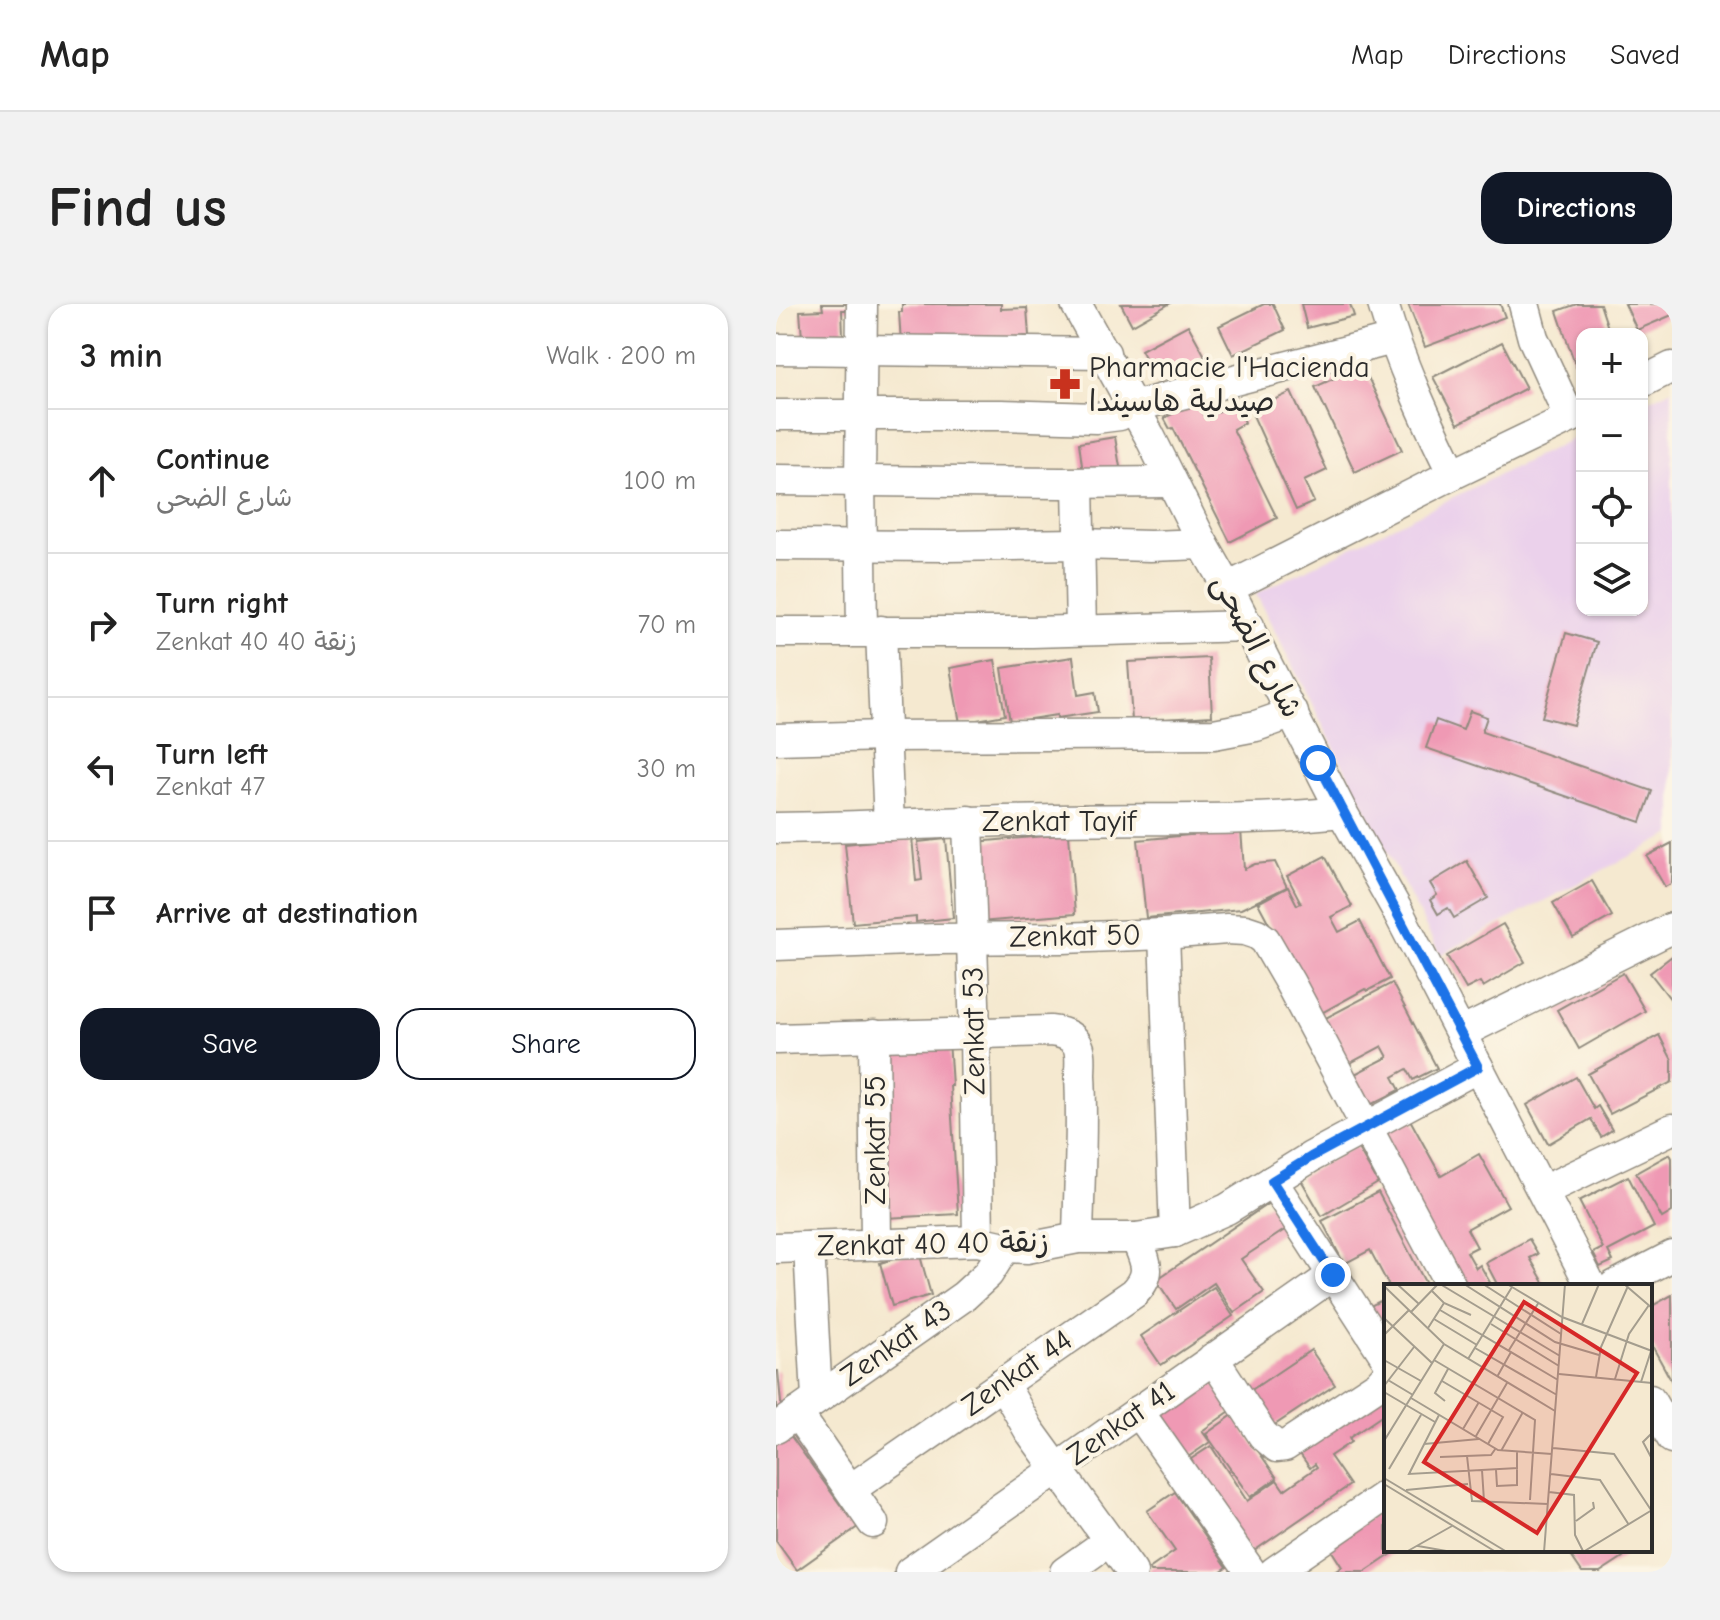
<!DOCTYPE html>
<html lang="en">
<head>
<meta charset="utf-8">
<style>
	:root { --surface:#fff; --page:#f2f2f2; --text:#222; --muted:#767676; --line:#e0e0e0; --accent:#111827 }
	body { margin:0; font-family:"Comic Neue","Playpen Sans Arabic",sans-serif; background:var(--page); color:var(--text) }
	.controls { position:absolute; right:24px; top:24px; display:grid; overflow:hidden; border-radius:16px; box-shadow:0 2px 6px #0004 }
	.controls button { width:72px; height:72px; display:grid; place-items:center; padding:0; border:0; border-bottom:2px solid var(--line); background:var(--surface); color:var(--text); font:40px sans-serif }
	.stop { position:absolute; width:24px; height:24px; margin:-18px; border:6px solid #1a73e8; border-radius:50%; background:#fff }
	.stop.end { background:#1a73e8; border-color:#fff; box-shadow:0 2px 8px #0008 }
	.list { margin:0; padding:0; list-style:none }
	h2 { display:flex; justify-content:space-between; align-items:center; height:104px; margin:0; padding:0 32px; font-size:34px }
	h2 small { font-size:26px; font-weight:400; color:var(--muted) }
	.list li { display:grid; grid-template-columns:52px 1fr auto; gap:24px; align-items:center; box-sizing:border-box; height:144px; padding:0 32px; border-top:2px solid var(--line) }
	.list b { display:block; font-size:30px; white-space:nowrap }
	.list p { margin:0; font-size:26px; white-space:nowrap; color:var(--muted) }
	.list em { font-size:26px; font-style:normal; color:var(--muted) }
	.actions { display:flex; gap:16px; padding:24px 32px }
	.actions a { flex:1; padding:18px 0; border:2px solid var(--accent); border-radius:24px; text-align:center; font-size:28px; color:var(--accent) }
	.actions .main { background:var(--accent); color:#fff }
	.icon { flex:none; width:44px; height:44px; fill:none; stroke:currentColor; stroke-width:2; stroke-linecap:round; stroke-linejoin:round }
	.map { position:relative; flex:none; width:896px; height:1268px; overflow:hidden; border-radius:24px }
	header { display:flex; align-items:center; gap:48px; box-sizing:border-box; height:112px; padding:0 40px; background:var(--surface); border-bottom:2px solid var(--line) }
	header strong { font-size:38px }
	nav { display:flex; gap:44px; margin-inline-start:auto; font-size:28px }
	.intro { display:flex; align-items:center; justify-content:space-between; box-sizing:border-box; height:192px; padding:0 48px }
	h1 { margin:0; font-size:56px }
	.button { padding:20px 36px; border-radius:24px; background:var(--accent); color:#fff; font-size:28px; font-weight:700 }
	main { display:flex; gap:48px; padding:0 48px }
	aside { flex:1; background:var(--surface); border-radius:24px; box-shadow:0 2px 6px #0004 }
	.map>svg:first-child { display:block }
</style>
</head>
<body>
<header>
<strong>Map</strong>
<nav><a>Map</a><a>Directions</a><a>Saved</a></nav>
</header>
<div class="intro"><h1>Find us</h1><a class="button">Directions</a></div>
<main>
<aside>
<h2>3 min<small>Walk · 200 m</small></h2>
<ul class="list">
<li><svg class="icon" aria-label="ahead" viewBox="0 0 24 24"><path d="M12 20V5M6 11l6-6 6 6"/></svg><div><b>Continue</b><p>شارع الضحى</p></div><em>100 m</em></li>
<li><svg class="icon" aria-label="right" viewBox="0 0 24 24"><path d="M7 20v-9h11M14 6l5 5-5 5"/></svg><div><b>Turn right</b><p>Zenkat 40 زنقة 40</p></div><em>70 m</em></li>
<li><svg class="icon" aria-label="left" viewBox="0 0 24 24"><path d="M17 20v-9H6M10 6l-5 5 5 5"/></svg><div><b>Turn left</b><p>Zenkat 47</p></div><em>30 m</em></li>
<li><svg class="icon" aria-label="arrive" viewBox="0 0 24 24"><path d="M6 21V4h12l-3 4 3 4H6"/></svg><div><b>Arrive at destination</b></div></li>
</ul>
<div class="actions"><a class="main">Save</a><a>Share</a></div>
</aside>
<div class="map">
<svg width="896" height="1268" viewBox="0 0 896 1268">
	<rect width="100%" height="100%" fill="#fcf5e5"/>
	<filter id="ink" filterUnits="userSpaceOnUse"><feTurbulence type="fractalNoise" baseFrequency=".0125" numOctaves="2"/><feDisplacementMap in="SourceGraphic" scale="16" xChannelSelector="R" yChannelSelector="G"/><feConvolveMatrix kernelMatrix="1 2 1 2 8 2 1 2 1" color-interpolation-filters="sRGB"/></filter>
	<filter id="wash" filterUnits="userSpaceOnUse"><feTurbulence type="fractalNoise" baseFrequency=".006" numOctaves="4" result="noise"/><feDisplacementMap in="SourceGraphic" scale="32" xChannelSelector="R" yChannelSelector="G"/><feGaussianBlur stdDeviation="1.8" result="paint"/><feColorMatrix in="noise" values="0 0 0 0 0 0 0 0 0 0 0 0 0 0 0 0 0 1.4 0 .05"/><feComposite in="paint" operator="in"/></filter>
	<g filter="url(#wash)">
		<rect width="100%" height="100%" fill="#f5e9d0"/>
		<polygon fill="#ebd1eb" points="896,85 896,530 664,651 480,290 806,130 806,306 866,306 866,100"/>
		<g id="blocks">
			<g fill="#ef99b4">
				<polygon points="46,0 74,0 74,6 66,6 67,31 26,34 24,7 47,6"/>
				<polygon points="126,0 225,0 225,5 251,4 253,32 125,39 123,8 126,8"/>
				<polygon points="345,0 393,0 356,21"/>
				<polygon points="488,0 497,0 509,26 457,51 443,22"/>
				<polygon points="525,0 574,0 578,12 531,24"/>
				<polygon points="632,0 724,0 729,13 649,43"/>
				<polygon points="801,0 824,0 834,30 806,30 806,61 800,63 781,7"/>
				<polygon points="849,0 896,0 896,11 861,26"/>
				<polygon points="412,21 429,52 383,78 365,46"/>
				<polygon points="726,38 750,84 682,120 657,73"/>
				<polygon points="576,66 580,73 590,69 626,146 579,168 539,83"/>
				<polygon points="515,88 551,166 528,177 538,198 520,206 475,107"/>
				<polygon points="421,98 429,114 460,99 469,118 457,125 501,214 454,238 397,124 394,125 388,114"/>
				<polygon points="339,133 344,163 307,169 303,139"/>
				<polygon points="790,329 821,338 797,421 766,413"/>
				<polygon points="297,353 302,391 319,388 322,408 281,414 281,411 234,418 226,364"/>
				<polygon points="433,354 436,412 356,417 352,358"/>
				<polygon points="219,356 229,411 184,419 174,364"/>
				<polygon points="694,407 711,413 706,428 876,487 865,518 650,444 660,416 687,426"/>
				<polygon points="465,526 468,565 479,560 499,558 511,583 465,605 370,614 362,536"/>
				<polygon points="293,530 299,610 204,618 199,538"/>
				<polygon points="136,533 140,577 146,576 142,538 170,535 177,614 140,618 140,613 77,619 69,540"/>
				<polygon points="896,539 896,579 889,583 871,552"/>
				<polygon points="549,552 576,602 555,613 563,628 584,617 614,675 591,687 589,685 542,711 482,599 512,583 521,601 525,599 511,572"/>
				<polygon points="691,557 712,594 678,614 672,604 662,610 654,596 661,591 654,579"/>
				<polygon points="816,577 836,612 797,634 777,599"/>
				<polygon points="727,620 749,658 707,683 704,678 690,685 671,652"/>
				<polygon points="896,652 896,697 874,669"/>
				<polygon points="847,669 869,707 803,745 781,706"/>
				<polygon points="616,679 661,764 637,776 631,765 617,773 624,786 588,804 573,773 612,753 606,742 567,763 544,717"/>
				<polygon points="883,731 896,756 896,778 834,810 812,770"/>
				<polygon points="173,736 176,782 174,782 182,910 110,914 104,741"/>
				<polygon points="800,773 818,805 822,802 836,826 825,833 815,815 772,840 751,801"/>
				<polygon points="632,812 665,872 703,850 732,902 691,925 701,943 691,948 700,964 704,961 716,982 684,982 599,829"/>
				<polygon points="580,841 602,879 546,912 524,874"/>
				<polygon points="894,850 896,854 896,908 886,914 860,869"/>
				<polygon points="852,872 878,923 832,947 837,957 824,963 817,949 827,944 803,897"/>
				<polygon points="602,888 651,982 613,982 594,946 568,960 546,917"/>
				<polygon points="493,899 510,925 465,955 488,988 458,1009 438,979 400,1005 380,976"/>
				<polygon points="753,935 762,950 754,954 770,982 722,982 710,959"/>
				<polygon points="143,948 155,991 116,1002 104,959"/>
				<polygon points="438,983 457,1012 385,1061 365,1032"/>
				<polygon points="896,991 896,1078 874,1038 874,1003"/>
				<polygon points="610,994 610,1030 590,1004"/>
				<polygon points="535,1046 559,1081 494,1124 471,1089"/>
				<polygon points="429,1066 457,1105 426,1127 434,1138 409,1155 374,1105"/>
				<polygon points="0,1067 2,1067 6,1110 0,1111"/>
				<polygon points="610,1076 610,1109 573,1134 575,1138 554,1152 574,1181 475,1249 412,1157 435,1142 471,1197 501,1176 508,1186 541,1163 539,1160 534,1164 517,1140"/>
				<polygon points="457,1111 501,1174 474,1193 430,1130"/>
				<polygon points="9,1124 68,1206 70,1204 83,1222 21,1266 0,1237 0,1130"/>
				<polygon points="399,1188 451,1263 444,1268 375,1268 373,1265 399,1247 371,1207"/>
				<polygon points="610,1202 610,1246 622,1246 589,1268 558,1268 566,1263 552,1241"/>
				<polygon points="791,1246 842,1246 847,1253 824,1268 806,1268"/>
			</g>
		</g>
	</g>
	<g filter="url(#ink)">
		<use href="#blocks" fill-opacity="0" stroke="#908a7e" stroke-width="2"/>
		<g fill="none" stroke-linecap="round" stroke-linejoin="round">
			<defs>
				<g id="minor">
					<polyline points="86,0 84,176 86,327"/>
					<polyline points="300,0 373,131 427,240 452,284 566,508 620,604 815,982"/>
					<path d="M607,0C624,59 650,115 677,170"/>
					<polyline points="748,0 757,34 794,114"/>
					<polyline points="0,45 329,49"/>
					<polyline points="866,78 896,63"/>
					<polyline points="0,111 225,111 320,114 344,111 358,103 397,92 617,35"/>
					<polyline points="0,176 285,179 395,178"/>
					<polyline points="302,179 305,326"/>
					<polyline points="0,241 172,242 304,240 374,242 427,240"/>
					<polyline points="452,284 677,170 806,108"/>
					<polyline points="105,327 113,521"/>
					<polyline points="0,328 256,328 473,322"/>
					<polyline points="0,435 109,432 438,430 480,422 517,409"/>
					<polyline points="192,517 199,729 202,937"/>
					<path d="M0,524C93,523 187,517 280,516C376,514 471,518 566,508"/>
					<polyline points="388,630 399,928"/>
					<polyline points="0,641 160,635 287,634 388,630 451,625 469,626 481,630 489,636 514,679 675,982"/>
					<polyline points="685,729 896,624"/>
					<polyline points="98,731 100,941"/>
					<path d="M0,735L274,727C284,728 295,730 301,740C306,748 304,762 304,771C307,825 303,880 302,934"/>
					<polyline points="496,877 610,1053"/>
					<polyline points="767,887 896,825"/>
					<polyline points="33,943 41,1094"/>
					<polyline points="0,944 202,937 229,943 251,944 302,934 360,934 399,928 451,905 535,853 702,763"/>
					<polyline points="838,982 896,952"/>
					<polyline points="437,1054 487,1131 501,1143 509,1142 603,1080 610,1072"/>
					<polyline points="227,1080 253,1126 356,1268"/>
					<polyline points="874,1096 896,1134"/>
					<polyline points="362,1107 475,1268"/>
					<polyline points="21,1109 97,1219"/>
					<polyline points="0,1124 188,992 212,970 229,943"/>
					<path d="M75,1185L358,989C378,969 369,957 360,934"/>
					<polyline points="134,1268 557,971"/>
					<polyline points="289,1268 333,1237"/>
					<polyline points="498,1268 610,1191"/>
				</g>
			</defs>
			<use href="#minor" stroke="#908a7e" stroke-width="33"/>
			<use href="#minor" stroke="#fff" stroke-width="30"/>
		</g>
	</g>
	<g fill="none" stroke-linecap="round" stroke-linejoin="round" filter="url(#ink)">
		<polyline stroke="#1a73e8" stroke-width="10" points="542,459 702,763 535,853 496,877 557,971"/>
	</g>
	<defs>
		<symbol id="pharmacy-bare" viewBox="-9 -9 18 18"><path d="M-2-6h4v4h4v4h-4v4h-4v-4h-4v-4h4Z" fill="#c8321e" stroke="#fcf5e5" stroke-width="2.5" paint-order="stroke"/></symbol>
	</defs>
	<g fill-rule="evenodd">
		<use href="#pharmacy-bare" x="267" y="58" width="44" height="44"/>
	</g>
	<g text-anchor="middle" dominant-baseline="central" stroke-width="8" stroke-linejoin="round" paint-order="stroke">
		<g font-size="30" fill="#2b2b2b" stroke="#fcf5e5" text-anchor="start">
			<text x="313" y="63">Pharmacie l'Hacienda<tspan x="313" dy="34">صيدلية هاسيندا</tspan></text>
		</g>
		<g font-size="30" fill="#2b2b2b" stroke="#fcf5e5">
			<text transform="translate(481 342) rotate(62)">شارع الضحى</text>
			<text x="283" y="517">Zenkat Tayif</text>
			<text transform="translate(299 632) rotate(-1)">Zenkat 50</text>
			<text transform="translate(198 727) rotate(-91)">Zenkat 53</text>
			<text transform="translate(99 836) rotate(-90)">Zenkat 55</text>
			<text transform="translate(157 940) rotate(-1)">Zenkat 40 زنقة 40</text>
			<text transform="translate(120 1039) rotate(-35)">Zenkat 43</text>
			<text transform="translate(241 1069) rotate(-35)">Zenkat 44</text>
			<text transform="translate(345 1119) rotate(-35)">Zenkat 41</text>
		</g>
	</g>
	<g transform="translate(608 980)">
		<rect width="268" height="268" fill="#f5e9d0"/>
		<path fill="none" stroke="#a49d8e" stroke-width="2" d="M13,0L35,20M56,0L176,72M80,0L171,58L215,71M99,0L177,50M123,0L178,33L268,67M240,0L268,24M0,2L60,60L171,127M48,7L60,19L87,31M56,26L174,96M27,28L54,0M0,34L48,79M50,35L93,61M107,40L175,82M198,40L215,0M44,44L60,19M0,51L25,26M91,64L173,111M125,66L155,18M84,75L128,3M0,76L37,97M50,76L151,136L146,216M175,90L268,99M113,93L127,68M212,93L217,63L244,2M231,95L245,50L265,21M4,96L29,111M58,97L119,133L104,160M257,98L268,64M0,102L30,63M0,108L51,138M27,114L114,166L168,170M61,117L51,109L64,85M55,131L25,190L134,184M66,137L81,110M79,145L95,118M268,149L259,158L268,175M92,152L123,99M0,157L60,60M40,160L95,155M169,164L230,170L267,226M117,167L139,128M83,172L88,217L164,220M56,173L107,171L112,164M5,185L37,131M98,186L100,217M112,186L113,202L133,201V168M167,190L216,196L245,241M0,194L123,268M0,200L112,268M22,206L84,200M165,208L190,211L191,251L199,267M192,237L210,224L209,218M34,262L68,268M22,268L68,242M160,268L181,0M199,268L268,226"/>
		<path fill="#d62828" fill-opacity="0.15" stroke="#d62828" stroke-width="4" d="M140,18L253,89L153,249L40,178Z"/>
		<rect width="268" height="268" fill="none" stroke="#2b2b2b" stroke-width="4"/>
	</g>
</svg>
<div class="controls">
<button>+</button>
<button>−</button>
<button><svg class="icon" aria-label="locate" viewBox="0 0 24 24"><circle cx="12" cy="12" r="6"/><path d="M12 2v4M12 18v4M2 12h4M18 12h4"/></svg></button>
<button><svg class="icon" aria-label="layers" viewBox="0 0 24 24"><path d="M12 4l9 5-9 5-9-5zM3 14l9 5 9-5"/></svg></button>
</div>
<div class="stop" style="left:542px;top:459px"></div>
<div class="stop end" style="left:557px;top:971px"></div>
</div>
</main>
</body>
</html>
